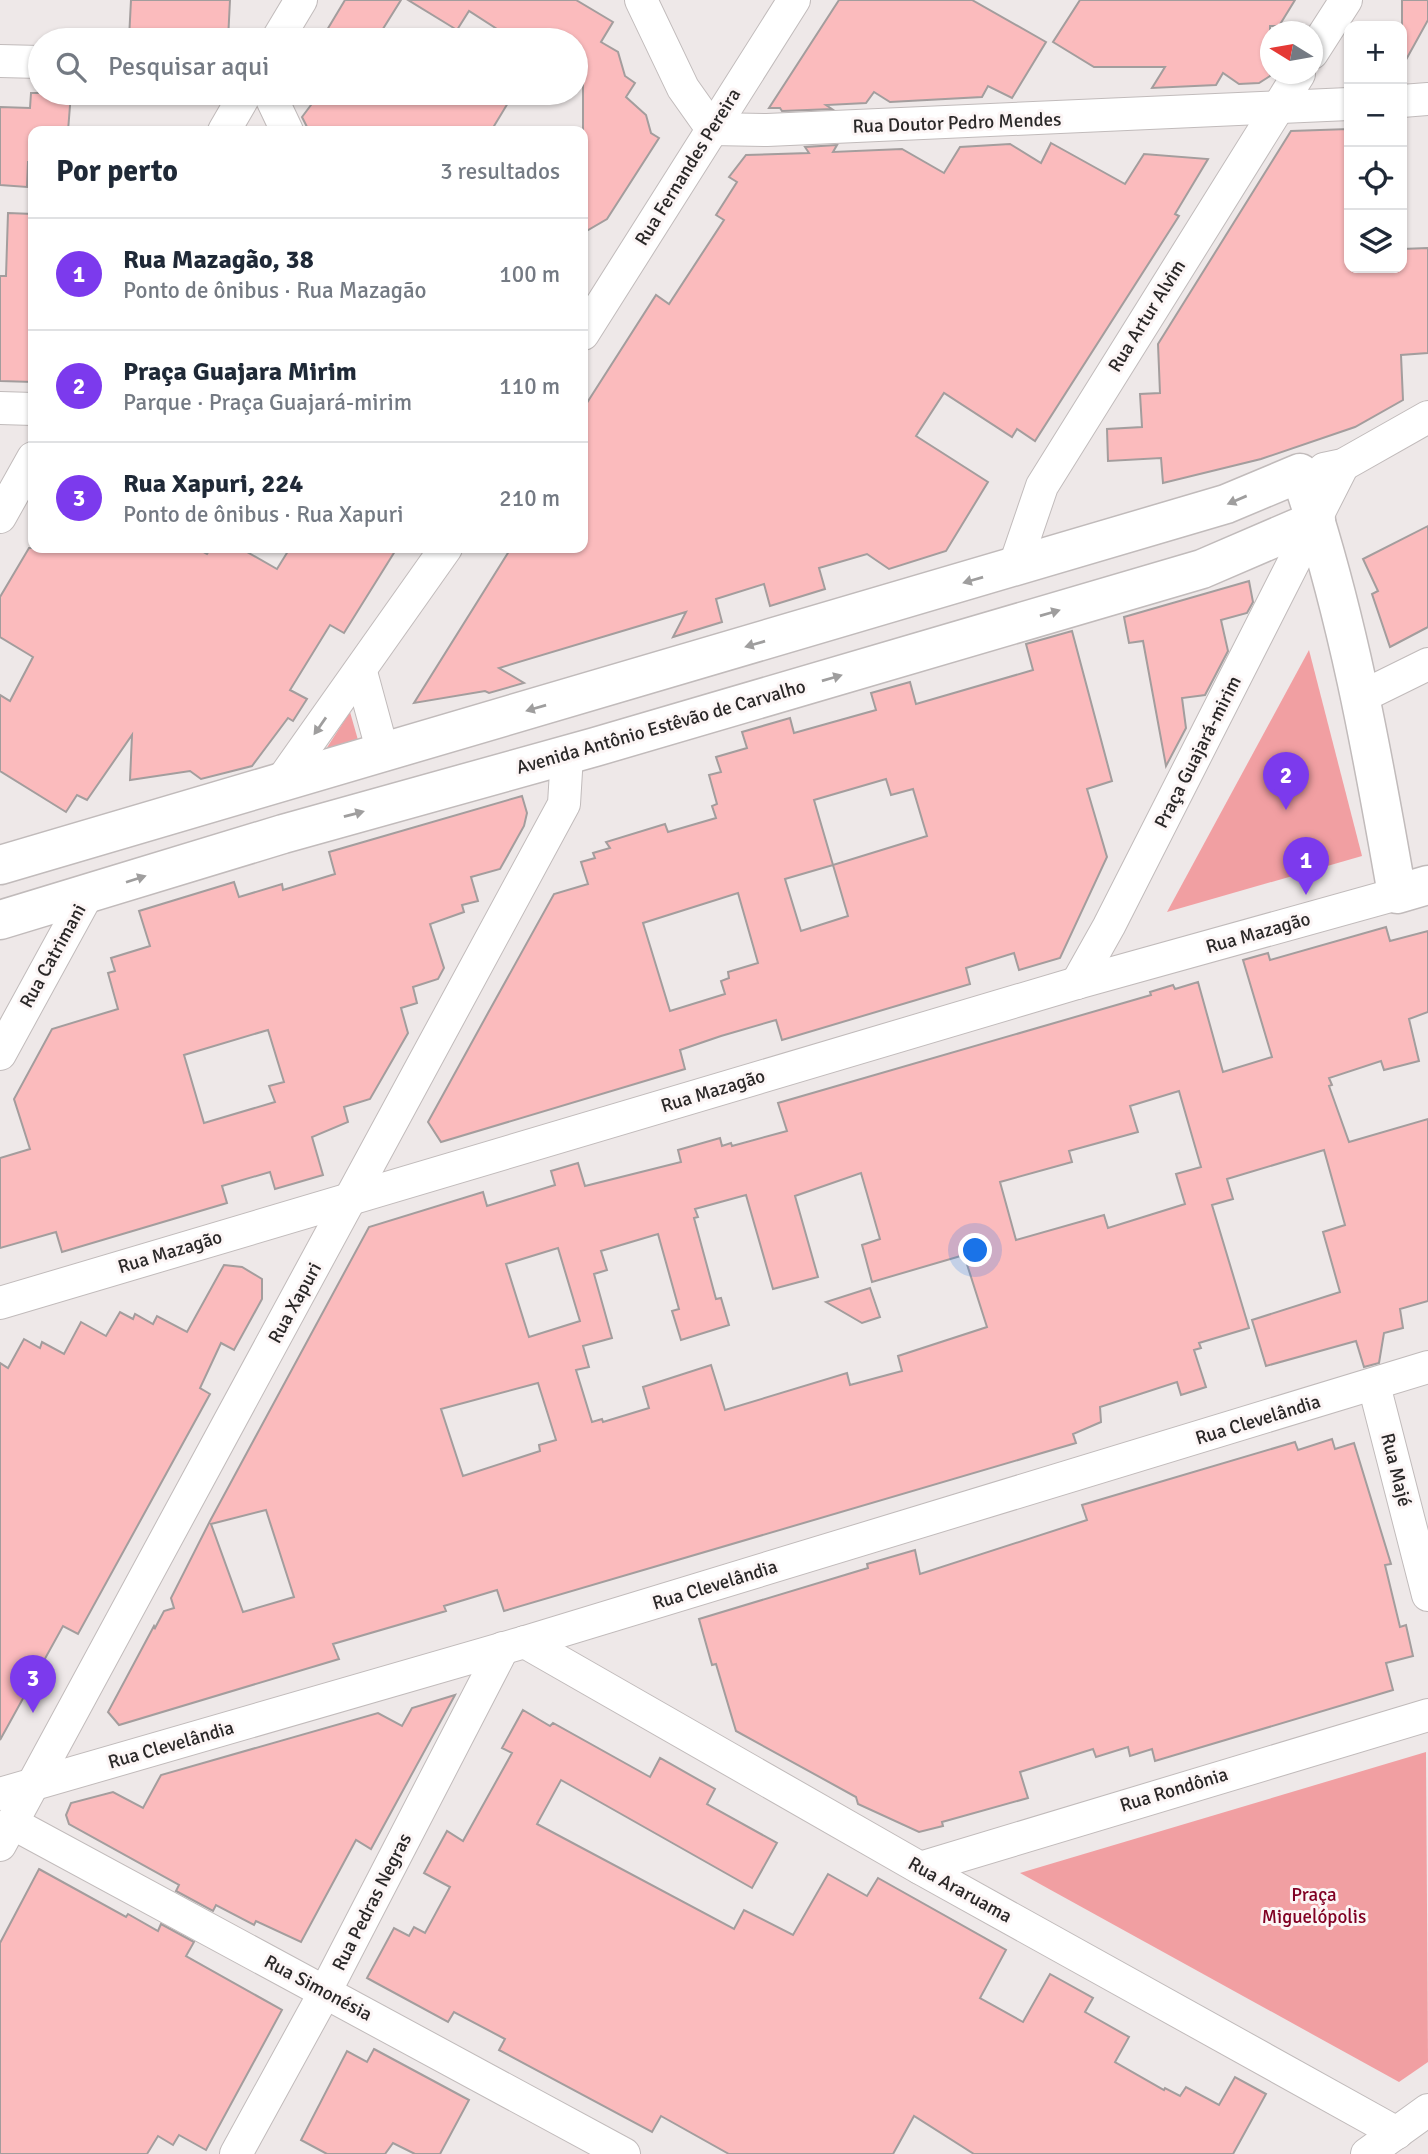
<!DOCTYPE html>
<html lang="pt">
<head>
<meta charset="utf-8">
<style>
	:root { --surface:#fff; --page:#f2f2f3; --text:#1f2937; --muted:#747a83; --line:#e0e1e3; --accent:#7c3aed }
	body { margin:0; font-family:Signika,sans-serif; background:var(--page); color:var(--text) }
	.controls { position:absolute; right:21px; top:21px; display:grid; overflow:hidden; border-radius:14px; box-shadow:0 2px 5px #0004 }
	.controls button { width:63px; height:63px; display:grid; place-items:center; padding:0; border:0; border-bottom:2px solid var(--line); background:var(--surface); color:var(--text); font:35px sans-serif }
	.compass { position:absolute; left:1260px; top:21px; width:63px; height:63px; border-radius:50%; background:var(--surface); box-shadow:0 2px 5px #0004; rotate:281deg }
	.you { position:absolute; left:976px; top:1251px; width:24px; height:24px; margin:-18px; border:5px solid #fff; border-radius:50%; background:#1a73e8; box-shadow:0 0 0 10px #1a73e833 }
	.badge { display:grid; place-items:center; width:46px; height:46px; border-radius:50%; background:var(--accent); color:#fff; font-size:23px; font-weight:700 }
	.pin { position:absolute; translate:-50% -58px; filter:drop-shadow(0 2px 4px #0008) }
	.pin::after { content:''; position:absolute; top:37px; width:24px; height:21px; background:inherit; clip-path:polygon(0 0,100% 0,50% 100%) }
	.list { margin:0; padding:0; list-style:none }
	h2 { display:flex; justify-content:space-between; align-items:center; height:91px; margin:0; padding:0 28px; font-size:30px }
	h2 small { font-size:23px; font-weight:400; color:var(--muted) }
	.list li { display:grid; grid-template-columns:46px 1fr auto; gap:21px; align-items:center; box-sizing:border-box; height:112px; padding:0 28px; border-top:2px solid var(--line) }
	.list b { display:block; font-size:26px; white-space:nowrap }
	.list p { margin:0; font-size:23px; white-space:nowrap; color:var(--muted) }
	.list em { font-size:23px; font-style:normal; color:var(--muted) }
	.icon { flex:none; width:38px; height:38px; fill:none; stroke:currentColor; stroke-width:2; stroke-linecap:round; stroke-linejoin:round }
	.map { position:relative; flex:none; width:1428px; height:2154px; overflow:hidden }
	.search { position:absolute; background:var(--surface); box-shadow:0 2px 5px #0004; left:28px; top:28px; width:560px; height:77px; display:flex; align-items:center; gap:18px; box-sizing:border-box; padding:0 24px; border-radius:38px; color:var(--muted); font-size:26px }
	.panel { position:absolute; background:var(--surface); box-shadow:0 2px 5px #0004; left:28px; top:126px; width:560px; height:427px; border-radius:14px }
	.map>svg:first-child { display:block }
</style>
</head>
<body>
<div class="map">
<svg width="1428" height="2154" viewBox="0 0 1428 2154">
	<rect width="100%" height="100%" fill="#eee8e8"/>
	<g fill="#f19fa2">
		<polygon points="1309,650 1362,856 1167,912"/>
		<polygon points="350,712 358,740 326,749"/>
		<polygon points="1426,1752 1428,2062 1399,2082 1020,1873"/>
	</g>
	<g fill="#fbbbbd" stroke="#a39d9d" stroke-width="2" fill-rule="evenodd">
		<polygon points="131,0 230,0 228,40 129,39"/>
		<polygon points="345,0 401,0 376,40 321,40"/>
		<polygon points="408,0 576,0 613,22 601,42 618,52 625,76 635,83 626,97 646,115 651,133 659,138 607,219 583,233 583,70 576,82 576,40 514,40 469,11 457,30"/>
		<polygon points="839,0 972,0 1046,42 1012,98 988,86 982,97 890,102 874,92 866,103 826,105 832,109 782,111 780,108 769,108"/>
		<polygon points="1080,0 1295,0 1279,26 1270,26 1270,76 1259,83 1239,84 1223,73 1216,85 1152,88 1165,67 1094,67 1053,42"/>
		<polygon points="1402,0 1428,0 1428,20 1402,67"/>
		<polygon points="31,93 71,93 68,131 33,131 33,162 28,162 27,187 0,185 0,107 30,108"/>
		<polygon points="320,93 387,93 405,102 411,93 514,93 491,131 309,131 302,117"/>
		<polygon points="1349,129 1349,268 1402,268 1402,249 1428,248 1428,353 1401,355 1403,400 1355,427 1261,459 1163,483 1161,458 1108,461 1107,429 1142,427 1140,394 1160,393 1158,344 1291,131"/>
		<polygon points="1051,143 1125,184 1144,154 1208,159 1175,214 1179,216 1035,441 1017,429 1012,437 944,393 916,436 988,482 946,551 889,569 867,554 819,568 825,589 770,606 764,584 716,599 722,622 673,637 686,612 499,668 524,683 489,693 485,691 414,703 511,548 583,548 583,409 656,295 669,304 724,220 716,215 737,182 729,177 746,155 809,153 805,147 837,145 833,152 902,149 944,173 960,147 1010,144 1041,163"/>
		<polygon points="8,213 33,214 33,382 0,381 0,276 6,276"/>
		<polygon points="1428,526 1428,627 1390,647 1372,594 1378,591 1363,559"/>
		<polygon points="29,548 196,548 207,554 211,548 240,548 277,569 290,548 397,548 344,633 330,625 290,690 307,699 293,721 288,718 252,766 201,779 190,771 130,780 132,735 87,800 77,795 66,812 0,771 0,695 10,701 33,657 0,637 0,597"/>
		<polygon points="1249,581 1253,602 1247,613 1221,620 1228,651 1205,695 1182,698 1186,728 1166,766 1143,641 1129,643 1124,617"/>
		<path d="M1072,631L1112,781L1087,789L1107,857L1060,958L1019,970L1014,953L966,968L970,984L782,1040L776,1020L721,1036L680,1050L685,1069L441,1142L428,1122L488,1013L554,894L588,884L581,862L595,858L593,853L610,848L606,842L665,824L668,832L716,818L712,806L717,804L709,775L721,772L716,757L747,748L742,732L790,718L794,733L876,710L871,693L910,682L916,704L1033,670L1026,644ZM886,779L891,795L913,789L927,836L833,865L814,800ZM833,865L848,916L801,931L785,879ZM738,893L758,963L728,972L729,978L721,981L725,994L670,1011L643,923Z"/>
		<path d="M522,796L527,813L524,826L500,869L471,877L478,901L462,905L464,912L430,924L444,968L438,979L413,987L417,1003L401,1008L408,1033L370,1099L344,1107L348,1122L312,1137L323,1175L275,1189L270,1172L222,1186L227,1203L62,1252L56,1232L0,1248V1158L30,1149L14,1099L52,1029L118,1009L108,973L115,971L111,958L150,946L139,911L234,882L239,897L282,884L283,890L335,874L329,852ZM268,1030L284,1082L269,1086L275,1102L204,1123L184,1055Z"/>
		<path d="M1386,927L1390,941L1428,931V1012L1409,1019L1419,1061L1384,1070L1381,1061L1329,1078L1332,1085L1329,1086L1349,1142L1428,1119V1301L1400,1309L1403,1328L1384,1333L1379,1363L1364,1367L1356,1341L1266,1366L1252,1320L1340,1292L1323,1232L1345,1225L1324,1150L1227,1179L1233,1199L1212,1205L1249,1328L1199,1343L1201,1348L1194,1350L1206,1387L1181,1395L1177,1382L1100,1407L1101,1422L1073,1434L1076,1443L504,1611L497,1590L444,1606L446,1611L333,1644L339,1659L119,1725L108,1712L154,1626L155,1628L164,1611L174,1608L171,1598L210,1521L369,1227L483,1192L487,1206L555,1185L551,1171L578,1163L585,1186L681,1162L678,1150L720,1138L722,1146L731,1143L732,1146L787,1131L778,1103L1151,995L1150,992L1173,985L1175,989L1198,982L1223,1072L1272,1057L1243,960L1268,953L1270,960ZM1179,1091L1201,1167L1176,1174L1185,1204L1108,1228L1104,1215L1016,1240L1000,1182L1072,1162L1069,1151L1138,1132L1130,1106ZM861,1173L880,1239L862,1245L872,1282L964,1255L987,1327L898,1356L902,1371L850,1385L847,1373L725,1410L711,1365L643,1387L649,1408L603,1422L602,1419L592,1422L576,1370L589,1367L583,1346L612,1338L594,1274L607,1270L601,1251L658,1234L679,1309L672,1311L681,1340L729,1325L721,1298L716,1299L694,1218L698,1217L695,1209L746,1195L773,1289L818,1277L795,1196ZM558,1248L580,1321L529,1337L506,1264ZM538,1383L556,1440L539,1445L540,1451L463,1476L441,1409ZM266,1510L294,1597L243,1612L211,1524Z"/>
		<polygon points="224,1265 242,1267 262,1279 262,1299 234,1350 221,1343 200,1388 210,1394 78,1634 63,1626 0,1740 0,1363 8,1368 24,1339 40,1348 42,1342 64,1354 81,1322 106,1336 120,1312 133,1319 135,1314 153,1324 157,1316 187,1332"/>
		<polygon points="870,1288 880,1317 862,1323 826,1302"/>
		<polygon points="1332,1439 1335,1449 1354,1443 1391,1564 1385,1565 1400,1627 1406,1625 1413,1656 1386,1663 1393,1690 1155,1761 1152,1749 1130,1756 1128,1747 1096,1757 1093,1749 1020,1772 1028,1798 942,1822 943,1826 919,1832 858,1804 856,1797 736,1731 716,1664 712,1665 699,1619 868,1568 867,1564 915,1550 920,1574 1087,1520 1082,1505 1295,1442 1298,1450"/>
		<polygon points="455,1695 371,1849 356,1840 301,1942 256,1921 254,1925 216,1905 213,1911 176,1891 179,1885 69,1824 66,1815 71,1803 113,1792 143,1808 161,1775 378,1713 402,1726 412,1708"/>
		<polygon points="523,1710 550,1726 553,1723 650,1777 660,1758 715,1789 707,1804 777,1843 752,1888 561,1780 537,1824 734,1929 744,1910 793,1935 828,1874 867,1896 878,1878 1006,1950 980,1998 1023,2022 1050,1974 1093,1998 1085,2012 1129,2037 1115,2062 1164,2090 1165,2088 1180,2096 1186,2087 1219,2105 1235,2077 1266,2094 1233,2154 974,2154 914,2116 893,2154 729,2154 661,2116 652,2132 499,2050 505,2039 454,2012 448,2022 367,1978 394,1928 409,1936 414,1927 425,1933 450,1887 424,1873 447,1831 463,1841 512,1753 502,1748"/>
		<polygon points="39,1869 126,1917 128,1914 158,1931 161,1924 194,1942 186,1956 282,2010 206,2150 179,2135 173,2145 158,2136 147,2154 0,2154 0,1943"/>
		<polygon points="374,2049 469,2100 440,2154 415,2154 393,2143 385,2154 327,2154 301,2140 347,2051 367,2062"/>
	</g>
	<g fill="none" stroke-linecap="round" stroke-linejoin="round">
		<defs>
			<g id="street">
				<polyline points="641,0 683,88 712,129 767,130 1349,104"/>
				<polyline points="277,40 301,0"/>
				<polyline points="1312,53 1346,0"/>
				<polyline points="0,61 40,62"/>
				<polyline points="269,93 287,131"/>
				<polyline points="1402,101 1428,99"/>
				<polyline points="224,131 246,93"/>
				<polyline points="583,334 794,0"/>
				<polyline points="0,408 33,409"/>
				<polyline points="1324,469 1343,465 1428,417"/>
				<polyline points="0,517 33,458"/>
				<polyline points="1014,568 1042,486 1299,74"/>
				<polyline points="361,672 383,753"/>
				<polyline points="1363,696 1428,664"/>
				<polyline points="280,783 446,548"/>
				<polyline points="1077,983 1109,926 1343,465"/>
				<polyline points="0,1054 87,895"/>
				<polyline points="0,1303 1077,983 1397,894"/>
				<polyline points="1374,1385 1428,1595"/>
				<polyline points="525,1642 920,1868 1397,2133"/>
				<polyline points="0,1794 525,1642 1428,1367"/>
				<polyline points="12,1823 624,2154"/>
				<polyline points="0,1845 564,804 567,755"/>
				<polyline points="920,1868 1428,1715"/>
				<polyline points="236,2154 325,1992 503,1648"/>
				<polyline points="1367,2154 1428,2110"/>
			</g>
			<g id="secondary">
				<path d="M0,865L1226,504L1300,473C1347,611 1372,751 1397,894L1428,885"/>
				<polyline points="0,920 283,834 595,747 1202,569 1316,520"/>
			</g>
		</defs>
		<use href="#street" stroke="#c1bbbb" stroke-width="34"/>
		<use href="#secondary" stroke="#c1bbbb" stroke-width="41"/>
		<use href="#street" stroke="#fff" stroke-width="32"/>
		<use href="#secondary" stroke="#fff" stroke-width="38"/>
	</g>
	<defs><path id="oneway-solid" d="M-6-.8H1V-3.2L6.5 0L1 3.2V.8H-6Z" transform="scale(1.75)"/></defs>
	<g fill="#9f9e9e">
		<use href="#oneway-solid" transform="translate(1237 500) rotate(157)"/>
		<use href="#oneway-solid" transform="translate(973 580) rotate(164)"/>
		<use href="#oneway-solid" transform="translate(1050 613) rotate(-16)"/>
		<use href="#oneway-solid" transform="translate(755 644) rotate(164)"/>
		<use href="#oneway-solid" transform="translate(832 678) rotate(-16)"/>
		<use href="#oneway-solid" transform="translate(536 708) rotate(164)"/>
		<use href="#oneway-solid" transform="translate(320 726) rotate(125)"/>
		<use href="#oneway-solid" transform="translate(354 814) rotate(-15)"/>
		<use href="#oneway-solid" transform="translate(136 879) rotate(-18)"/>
	</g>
	<g text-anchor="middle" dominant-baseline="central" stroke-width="6" stroke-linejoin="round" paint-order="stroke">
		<g font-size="19" fill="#2a2828" stroke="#fcf5f5">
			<text transform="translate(957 123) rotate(-2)">Rua Doutor Pedro Mendes</text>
			<text transform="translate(688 167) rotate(-58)">Rua Fernandes Pereira</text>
			<text transform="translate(1147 316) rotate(-58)">Rua Artur Alvim</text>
			<text transform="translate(661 727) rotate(-16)">Avenida Antônio Estêvão de Carvalho</text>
			<text transform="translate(1198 752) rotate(-63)">Praça Guajará-mirim</text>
			<text transform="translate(1258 933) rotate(-16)">Rua Mazagão</text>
			<text transform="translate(53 956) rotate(-61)">Rua Catrimani</text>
			<text transform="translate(713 1091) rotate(-17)">Rua Mazagão</text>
			<text transform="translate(170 1252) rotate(-17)">Rua Mazagão</text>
			<text transform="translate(295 1303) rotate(-61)">Rua Xapuri</text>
			<text transform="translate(1258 1420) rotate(-17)">Rua Clevelândia</text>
			<text transform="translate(1396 1470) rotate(76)">Rua Majé</text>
			<text transform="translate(715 1585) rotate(-17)">Rua Clevelândia</text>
			<text transform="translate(171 1745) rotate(-16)">Rua Clevelândia</text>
			<text transform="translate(1174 1790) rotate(-17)">Rua Rondônia</text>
			<text transform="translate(960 1890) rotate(29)">Rua Araruama</text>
			<text transform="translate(372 1902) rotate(-63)">Rua Pedras Negras</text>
			<text transform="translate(318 1988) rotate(28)">Rua Simonésia</text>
		</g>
		<g font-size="19" fill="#800023" stroke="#fcf5f5">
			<text x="1314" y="1895">Praça<tspan x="1314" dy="22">Miguelópolis</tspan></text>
		</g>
	</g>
</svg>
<div class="controls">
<button>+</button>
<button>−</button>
<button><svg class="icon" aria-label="locate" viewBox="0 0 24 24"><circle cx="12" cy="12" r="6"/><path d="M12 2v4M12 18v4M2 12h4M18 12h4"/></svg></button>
<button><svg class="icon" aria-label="layers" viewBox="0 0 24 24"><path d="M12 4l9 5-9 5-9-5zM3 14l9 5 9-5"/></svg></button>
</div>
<svg class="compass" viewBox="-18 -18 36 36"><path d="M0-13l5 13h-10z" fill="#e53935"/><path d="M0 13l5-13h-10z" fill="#747a83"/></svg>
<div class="you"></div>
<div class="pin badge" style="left:1306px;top:895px">1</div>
<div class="pin badge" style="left:1286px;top:810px">2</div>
<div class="pin badge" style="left:33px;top:1713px">3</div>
<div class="search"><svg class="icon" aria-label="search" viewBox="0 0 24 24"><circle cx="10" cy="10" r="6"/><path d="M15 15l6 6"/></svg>Pesquisar aqui</div>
<section class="panel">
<h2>Por perto<small>3 resultados</small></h2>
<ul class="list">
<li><span class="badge">1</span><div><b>Rua Mazagão, 38</b><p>Ponto de ônibus · Rua Mazagão</p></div><em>100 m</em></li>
<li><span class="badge">2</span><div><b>Praça Guajara Mirim</b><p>Parque · Praça Guajará-mirim</p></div><em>110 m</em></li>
<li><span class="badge">3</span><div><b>Rua Xapuri, 224</b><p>Ponto de ônibus · Rua Xapuri</p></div><em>210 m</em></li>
</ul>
</section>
</div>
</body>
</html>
